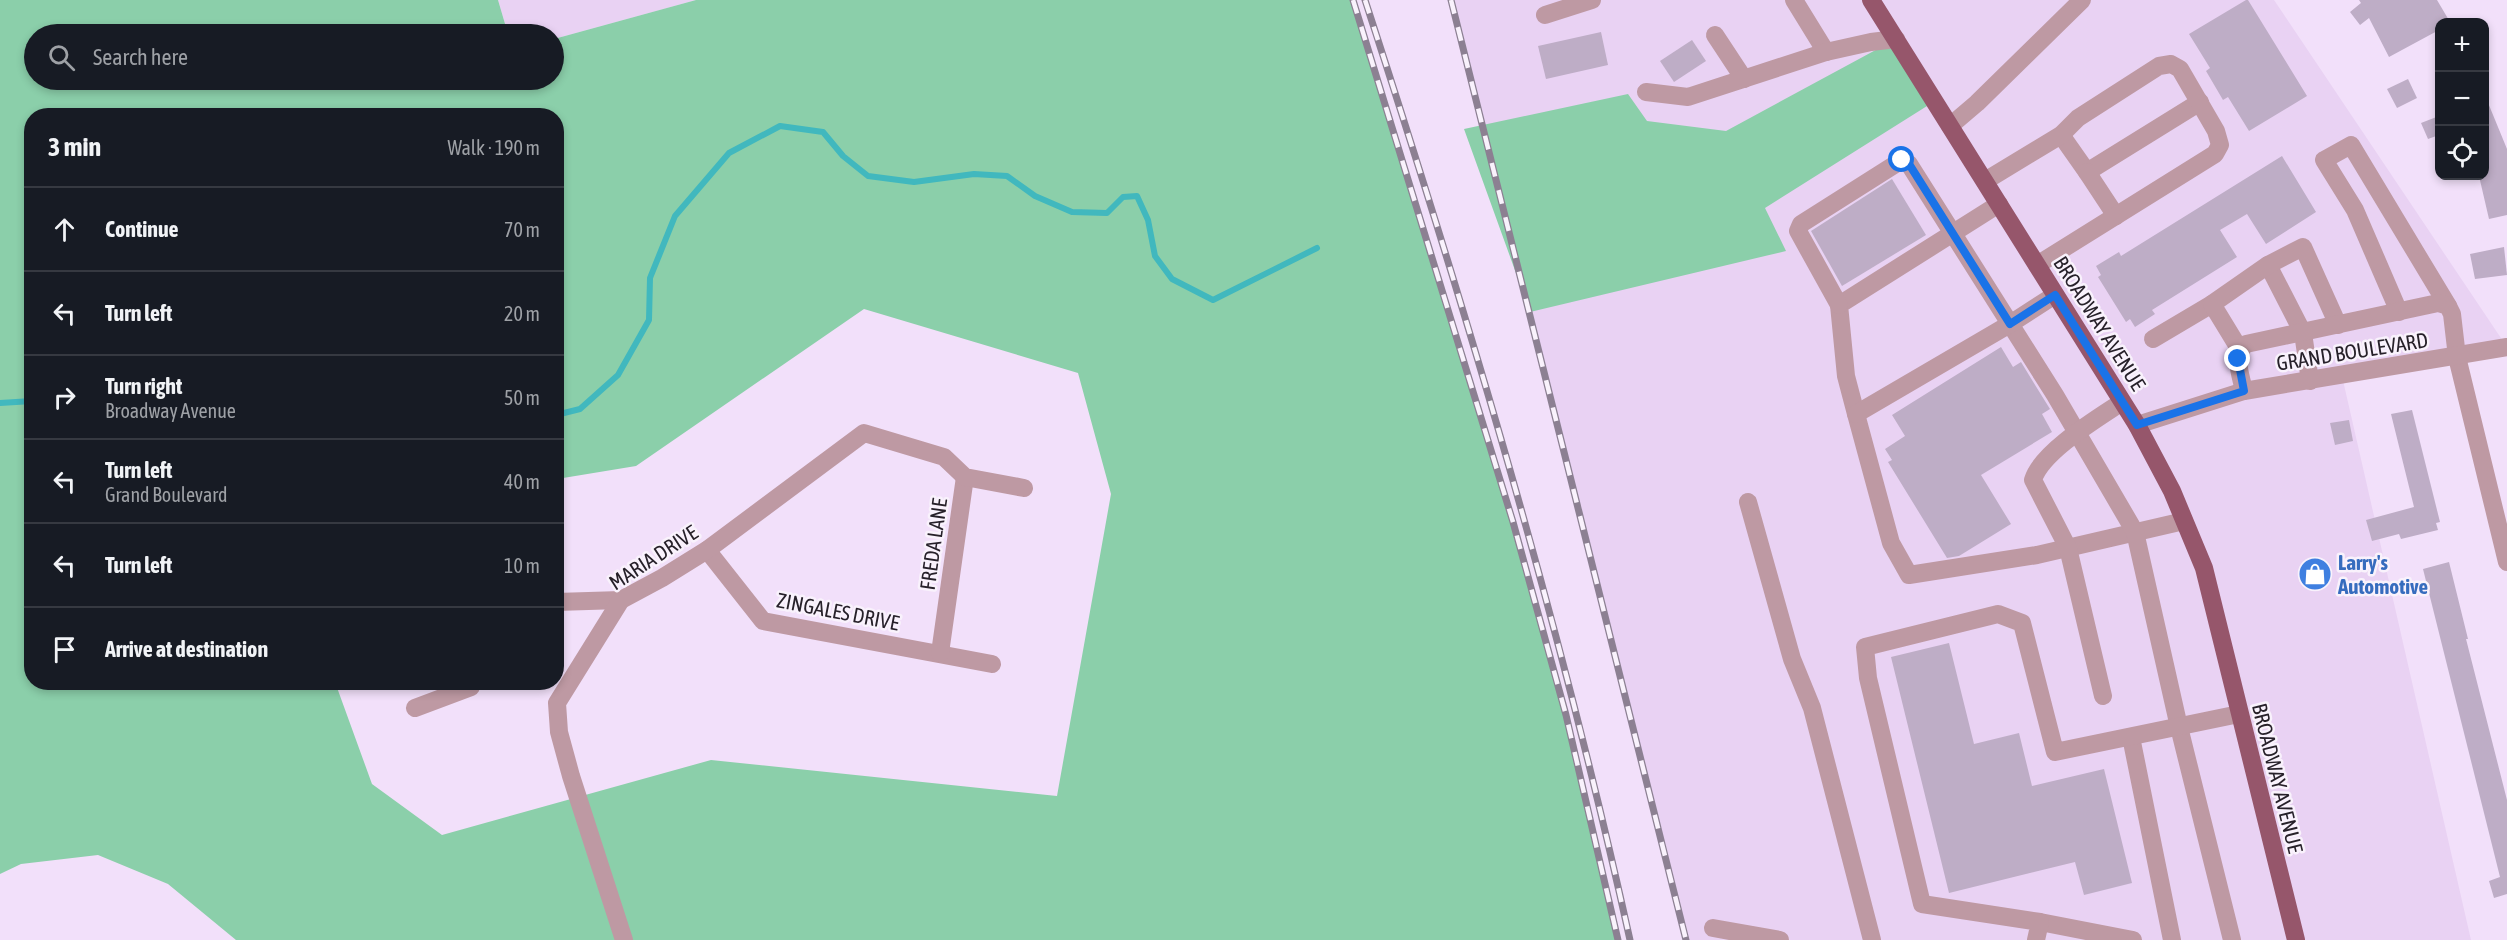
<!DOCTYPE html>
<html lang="en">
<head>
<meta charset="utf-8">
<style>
	:root { --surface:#171b24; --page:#242831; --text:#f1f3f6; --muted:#9ea1a6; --line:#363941 }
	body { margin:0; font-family:"Asap Condensed",sans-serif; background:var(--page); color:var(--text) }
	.controls { position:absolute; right:18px; top:18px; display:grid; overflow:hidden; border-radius:12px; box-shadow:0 3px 9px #0003 }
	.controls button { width:54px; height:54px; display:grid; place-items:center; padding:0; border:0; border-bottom:2px solid var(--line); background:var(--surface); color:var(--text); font:30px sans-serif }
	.stop { position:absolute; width:18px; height:18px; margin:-14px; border:4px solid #1a73e8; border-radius:50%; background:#fff }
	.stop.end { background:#1a73e8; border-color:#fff; box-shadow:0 2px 6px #0008 }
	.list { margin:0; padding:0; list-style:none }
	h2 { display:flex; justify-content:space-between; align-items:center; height:78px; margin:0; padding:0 24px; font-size:26px }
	h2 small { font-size:20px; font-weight:400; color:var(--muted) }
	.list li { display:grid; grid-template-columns:39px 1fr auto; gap:18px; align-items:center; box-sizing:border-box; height:84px; padding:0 24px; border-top:2px solid var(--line) }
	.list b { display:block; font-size:22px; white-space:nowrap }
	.list p { margin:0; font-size:20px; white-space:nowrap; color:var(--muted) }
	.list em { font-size:20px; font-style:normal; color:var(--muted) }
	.icon { flex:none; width:33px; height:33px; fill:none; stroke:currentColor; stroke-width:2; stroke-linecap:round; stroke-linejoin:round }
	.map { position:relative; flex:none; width:2507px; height:940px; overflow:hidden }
	.search { position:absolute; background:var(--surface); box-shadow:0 3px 9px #0003; left:24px; top:24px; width:540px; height:66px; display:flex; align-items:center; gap:15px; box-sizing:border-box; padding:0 21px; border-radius:33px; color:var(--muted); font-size:22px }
	.panel { position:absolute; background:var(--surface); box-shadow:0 3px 9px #0003; left:24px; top:108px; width:540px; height:582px; border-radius:24px }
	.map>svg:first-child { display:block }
</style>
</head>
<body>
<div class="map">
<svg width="2507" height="940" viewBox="0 0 2507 940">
	<rect width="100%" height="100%" fill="#f2e0fa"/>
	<g fill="#e9d2f3">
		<polygon points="498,0 696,0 554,39 554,34 508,34"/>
		<polygon points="1448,0 2274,0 2507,347 2342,376 2471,940 1685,940"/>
	</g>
	<g fill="#8bcfaa" fill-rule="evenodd">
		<path d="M0,0H498L508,34H34V80H554V39L696,0H1353L1513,522L1566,715L1618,940H236L168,884L98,855L21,864L0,874ZM32,116H556L557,479L636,466L864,309L1078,373L1111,494L1057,796L711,760L442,835L372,784L335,682H32Z"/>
		<polygon points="1896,39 1935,101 1765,208 1786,251 1530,312 1464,129 1628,94 1647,121 1726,131"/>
	</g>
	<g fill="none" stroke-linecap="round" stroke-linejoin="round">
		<g stroke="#41b8be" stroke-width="6">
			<polyline points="0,403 32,401"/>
			<polyline points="556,415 580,409 618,375 649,320 650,278 675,216 729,153 780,126 823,132 843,156 868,176 914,182 974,174 1007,176 1035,196 1072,212 1107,213 1123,197 1137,196 1148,220 1155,256 1172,279 1213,300 1317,248"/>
		</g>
	</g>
	<g fill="#beadc6">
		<polygon points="2246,0 2248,0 2307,96 2249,131 2228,97 2223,100 2206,71 2210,68 2189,34"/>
		<polygon points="2359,0 2437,0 2450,22 2439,22 2439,30 2389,57 2369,18 2360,25 2350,12 2361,3"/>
		<polygon points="1601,32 1608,65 1546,79 1538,46"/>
		<polygon points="1692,40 1706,61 1674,82 1660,61"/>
		<polygon points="2408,79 2417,98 2397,108 2387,89"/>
		<polygon points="2484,93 2507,149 2507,215 2489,219 2479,176 2484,176"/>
		<polygon points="2439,116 2439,135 2428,139 2421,123"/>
		<polygon points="2282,156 2316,212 2266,244 2247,214 2220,230 2237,257 2152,310 2155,314 2135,327 2130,319 2126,322 2098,277 2101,275 2096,266 2119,252 2121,256"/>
		<polygon points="1892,179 1926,235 1842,286 1811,231"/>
		<polygon points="2504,247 2507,275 2475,279 2470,254"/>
		<polygon points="2001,347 2013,367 2021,362 2045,401 2050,409 2042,414 2052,432 1981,475 2011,524 1959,556 1947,558 1888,462 1892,460 1885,449 1905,436 1892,415"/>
		<polygon points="2412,410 2440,522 2436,523 2438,530 2401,539 2399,534 2372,541 2366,520 2414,507 2391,414"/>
		<polygon points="2349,420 2353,441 2335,445 2330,423"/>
		<polygon points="2449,562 2468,639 2466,639 2507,800 2507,894 2494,898 2489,881 2500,877 2423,569"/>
		<polygon points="1949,643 1974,744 2019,733 2032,786 2104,769 2132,883 2084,895 2075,862 1949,893 1891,657"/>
	</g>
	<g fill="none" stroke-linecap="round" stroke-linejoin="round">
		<g stroke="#be99a3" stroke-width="18">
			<polyline points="1794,0 1826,52"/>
			<polyline points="1545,15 1592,0"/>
			<polyline points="1715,35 1744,79"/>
			<polyline points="1646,92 1688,97 1826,52 1871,42 1896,39"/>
			<polyline points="1950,126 1977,103 2082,0"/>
			<polyline points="2061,135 2087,172 2200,102"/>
			<polyline points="2087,172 2116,216"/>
			<polyline points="1985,181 2061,135 2078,118 2159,66 2171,64 2180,69 2216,131 2220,145 2215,154 2037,265"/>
			<polyline points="1999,204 1839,305 1846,376 1856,414 1891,543 1909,575 2037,555 2184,521"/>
			<polyline points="2268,265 2303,333 2310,381"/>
			<polyline points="1839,305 1798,231 1801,224 1902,160 1909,164 2055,395 2135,532 2179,727 2232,940"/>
			<polyline points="2399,312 2355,210 2324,160 2351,145 2448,306"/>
			<polyline points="2153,339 2212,304"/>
			<polyline points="2240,350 2212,304 2268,265 2303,247 2338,325"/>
			<path d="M2244,391C2241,375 2232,356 2246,344L2438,303L2448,306L2452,314L2457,357L2507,562"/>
			<polyline points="1856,414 2010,324 2055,295"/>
			<polyline points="2137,425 2244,391 2507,347"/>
			<polyline points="1748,502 1792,659 1812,708 1872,940"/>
			<polyline points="707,550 763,621 992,664"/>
			<polyline points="556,602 621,600"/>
			<polyline points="940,653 965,477"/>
			<path d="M2103,696L2068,548L2033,480C2041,452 2098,418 2122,402"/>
			<polyline points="415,708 471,687 470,682"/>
			<polyline points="2131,737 2172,940"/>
			<polyline points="2040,922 2133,940"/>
			<polyline points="1713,928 1780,940"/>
			<polyline points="624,940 571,776 559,732 557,703 621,600 662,578 707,550 864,433 944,457 965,477 1024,488"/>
			<polyline points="2036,940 2040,922 1922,904 1868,678 1865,647 1998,614 2022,623 2055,752 2239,714"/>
		</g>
		<polyline stroke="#96566b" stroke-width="18" points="1871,0 2137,425 2172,491 2204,568 2296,940"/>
		<defs>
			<g id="rail">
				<polyline points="1353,0 1513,522 1566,715 1618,940"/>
				<path d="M1365,0C1466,310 1560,622 1630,940"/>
				<polyline points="1451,0 1686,940"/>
			</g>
		</defs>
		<use href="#rail" stroke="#8c8092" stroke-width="7"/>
		<use href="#rail" stroke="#f9f2fc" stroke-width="4.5" stroke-dasharray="14" stroke-linecap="butt"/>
	</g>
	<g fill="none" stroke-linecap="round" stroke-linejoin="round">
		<polyline stroke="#1a73e8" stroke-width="8" points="1902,160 1909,164 2010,324 2055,295 2137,425 2244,391 2238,359"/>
	</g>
	<defs>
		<symbol id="shop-disc" viewBox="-11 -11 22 22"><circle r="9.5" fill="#3f7fe0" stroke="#f9f2fc"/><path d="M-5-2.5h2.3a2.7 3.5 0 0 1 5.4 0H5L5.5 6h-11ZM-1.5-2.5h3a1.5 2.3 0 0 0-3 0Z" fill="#fff"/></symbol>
	</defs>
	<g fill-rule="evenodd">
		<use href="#shop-disc" x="2296" y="555" width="38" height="38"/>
	</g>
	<g text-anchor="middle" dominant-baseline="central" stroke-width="5" stroke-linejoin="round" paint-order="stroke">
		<g font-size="21" fill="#27212a" stroke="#f9f2fc">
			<text transform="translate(2100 323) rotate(58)">BROADWAY AVENUE</text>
			<text transform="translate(2352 351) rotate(-9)">GRAND BOULEVARD</text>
			<text transform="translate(933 544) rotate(-82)">FREDA LANE</text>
			<text transform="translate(653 557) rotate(-33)">MARIA DRIVE</text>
			<text transform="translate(838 611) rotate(11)">ZINGALES DRIVE</text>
			<text transform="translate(2278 778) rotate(76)">BROADWAY AVENUE</text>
		</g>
		<g font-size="21" font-weight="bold" fill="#366cbe" stroke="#f9f2fc" text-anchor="start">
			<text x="2338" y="562">Larry's<tspan x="2338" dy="24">Automotive</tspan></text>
		</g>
	</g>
</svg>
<div class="controls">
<button>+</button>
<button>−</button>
<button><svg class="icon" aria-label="locate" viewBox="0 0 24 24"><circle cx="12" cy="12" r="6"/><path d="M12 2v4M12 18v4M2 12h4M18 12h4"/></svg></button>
</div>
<div class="stop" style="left:1902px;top:160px"></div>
<div class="stop end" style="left:2238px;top:359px"></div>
<div class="search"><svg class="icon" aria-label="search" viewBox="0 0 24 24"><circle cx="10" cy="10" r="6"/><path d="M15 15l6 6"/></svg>Search here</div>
<section class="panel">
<h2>3 min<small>Walk · 190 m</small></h2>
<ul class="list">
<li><svg class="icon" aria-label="ahead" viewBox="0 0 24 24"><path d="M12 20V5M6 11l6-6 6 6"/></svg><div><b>Continue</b></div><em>70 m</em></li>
<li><svg class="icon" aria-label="left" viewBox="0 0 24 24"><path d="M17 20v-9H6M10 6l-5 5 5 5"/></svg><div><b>Turn left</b></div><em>20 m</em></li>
<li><svg class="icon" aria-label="right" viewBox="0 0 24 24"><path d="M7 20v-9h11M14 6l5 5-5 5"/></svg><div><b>Turn right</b><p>Broadway Avenue</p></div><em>50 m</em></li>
<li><svg class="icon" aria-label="left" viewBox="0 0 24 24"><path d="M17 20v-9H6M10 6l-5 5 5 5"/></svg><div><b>Turn left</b><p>Grand Boulevard</p></div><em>40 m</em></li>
<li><svg class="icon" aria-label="left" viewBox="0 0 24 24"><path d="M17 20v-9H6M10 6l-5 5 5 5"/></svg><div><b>Turn left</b></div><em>10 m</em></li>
<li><svg class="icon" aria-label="arrive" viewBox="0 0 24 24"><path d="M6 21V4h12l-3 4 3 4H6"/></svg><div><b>Arrive at destination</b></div></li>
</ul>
</section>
</div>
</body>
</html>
